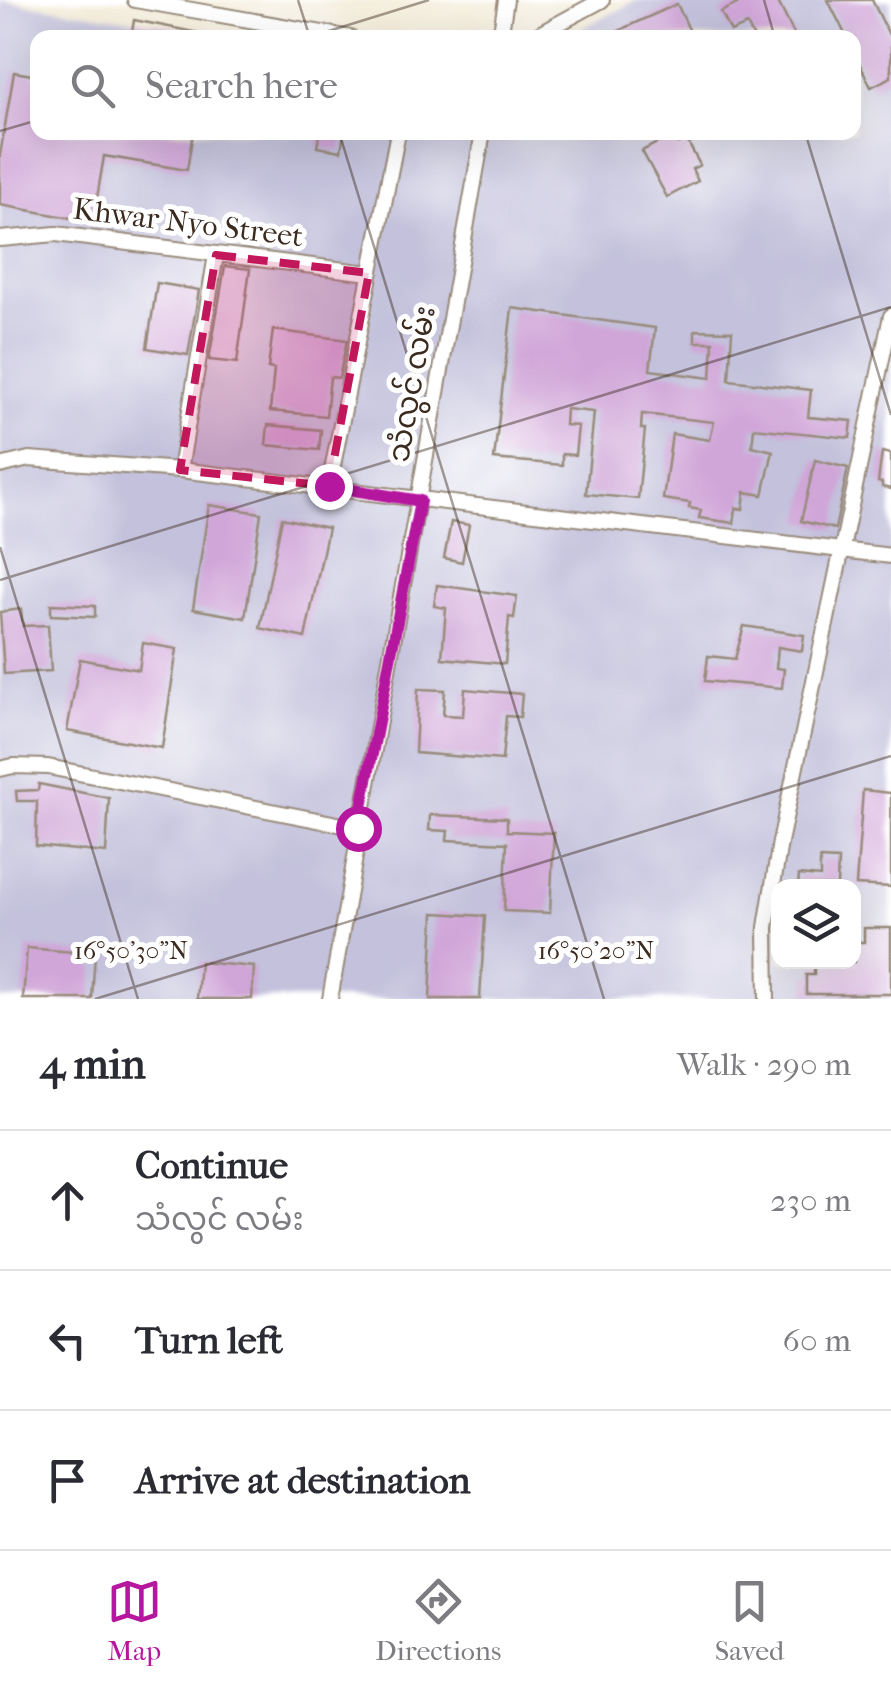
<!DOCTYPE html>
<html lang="en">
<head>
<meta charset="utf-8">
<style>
	:root { --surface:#fff; --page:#f7f7f7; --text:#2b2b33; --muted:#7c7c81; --line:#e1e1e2; --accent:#b5179e }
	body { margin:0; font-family:"IM FELL French Canon","Noto Sans Myanmar",serif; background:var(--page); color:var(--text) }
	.controls { position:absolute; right:30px; bottom:30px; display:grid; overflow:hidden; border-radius:20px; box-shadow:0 10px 40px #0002 }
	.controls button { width:90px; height:90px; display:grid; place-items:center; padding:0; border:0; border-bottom:2px solid var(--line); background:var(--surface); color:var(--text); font:50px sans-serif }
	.stop { position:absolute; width:30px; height:30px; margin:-22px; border:8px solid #b5179e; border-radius:50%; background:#fff }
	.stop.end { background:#b5179e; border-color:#fff; box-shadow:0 2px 10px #0008 }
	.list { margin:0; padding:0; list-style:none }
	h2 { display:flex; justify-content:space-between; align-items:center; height:130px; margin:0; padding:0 40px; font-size:42px }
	h2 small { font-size:32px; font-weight:400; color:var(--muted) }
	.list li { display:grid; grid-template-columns:65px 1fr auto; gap:30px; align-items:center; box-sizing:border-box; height:140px; padding:0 40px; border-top:2px solid var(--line) }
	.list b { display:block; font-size:38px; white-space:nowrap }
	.list p { margin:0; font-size:32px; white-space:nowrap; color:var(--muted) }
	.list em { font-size:32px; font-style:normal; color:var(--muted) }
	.icon { flex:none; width:55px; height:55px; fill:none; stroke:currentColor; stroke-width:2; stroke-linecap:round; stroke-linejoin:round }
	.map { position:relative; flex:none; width:891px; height:999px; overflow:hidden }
	.search { position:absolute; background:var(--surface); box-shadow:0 10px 40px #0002; left:30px; right:30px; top:30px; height:110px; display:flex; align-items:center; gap:25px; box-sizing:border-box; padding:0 35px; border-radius:20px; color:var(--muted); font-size:38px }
	.sheet { height:550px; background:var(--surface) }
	nav { display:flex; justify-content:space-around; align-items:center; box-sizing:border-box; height:140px; border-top:2px solid var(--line); background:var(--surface); font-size:28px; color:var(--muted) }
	nav a { display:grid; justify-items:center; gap:5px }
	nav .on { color:var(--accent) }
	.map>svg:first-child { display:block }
</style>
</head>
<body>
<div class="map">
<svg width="891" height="999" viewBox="0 0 891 999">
	<rect width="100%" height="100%" fill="#fff"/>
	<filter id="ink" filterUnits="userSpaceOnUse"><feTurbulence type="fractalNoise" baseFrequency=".01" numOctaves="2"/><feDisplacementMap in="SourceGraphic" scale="20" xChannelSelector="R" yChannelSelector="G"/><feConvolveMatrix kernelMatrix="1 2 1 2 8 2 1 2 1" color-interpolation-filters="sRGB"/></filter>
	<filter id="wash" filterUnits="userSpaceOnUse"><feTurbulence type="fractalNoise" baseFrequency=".0048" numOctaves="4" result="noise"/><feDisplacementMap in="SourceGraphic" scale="40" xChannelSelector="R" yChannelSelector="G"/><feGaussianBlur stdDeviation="2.25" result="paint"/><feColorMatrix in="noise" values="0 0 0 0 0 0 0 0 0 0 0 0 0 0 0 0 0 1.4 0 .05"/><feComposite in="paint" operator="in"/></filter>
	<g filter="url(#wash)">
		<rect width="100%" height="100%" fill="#f4ecd8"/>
		<path fill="#c3c1db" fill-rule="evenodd" d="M0,0L237,37L38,38V132H854V38L565,37L638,0H891V999H0ZM778,886H854V962H778Z"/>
		<g id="blocks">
			<g fill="#d0a6d8">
				<polygon points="735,0 777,0 796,38 754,38 747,25 731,32 721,12 737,4"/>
				<polygon points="828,0 872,0 891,39 891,77 871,87 854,52 854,38 847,38"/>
				<polygon points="677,4 693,38 606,38 626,27"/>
				<polygon points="134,20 204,34 204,38 131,38"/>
				<polygon points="14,72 38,76 38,132 193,132 187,170 104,156 93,222 0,205 0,155"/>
				<polygon points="320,132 344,132 341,151 317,147"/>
				<polygon points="674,134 678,143 686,139 700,165 692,169 698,181 667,197 642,151"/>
				<polygon points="225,266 250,269 237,363 209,360"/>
				<polygon points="157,283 199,290 188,355 147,348"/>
				<polygon points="512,308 655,328 650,370 711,378 713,342 695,342 695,330 732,331 729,380 811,390 808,417 852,421 850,438 754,428 752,446 773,451 763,495 745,492 743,509 736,508 734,523 699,518 701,510 689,508 690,503 663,499 672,434 710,440 714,422 642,414 641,429 645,429 638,499 586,494 594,412 566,409 565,425 578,426 575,455 562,454 562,465 494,459"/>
				<polygon points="273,330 347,340 339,378 330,377 326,416 270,411 274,369 268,368"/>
				<polygon points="268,425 321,430 319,450 266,445"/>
				<polygon points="882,452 891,454 891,489 882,487 882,483 878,482"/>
				<polygon points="815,460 848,468 835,529 801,521"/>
				<polygon points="209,505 261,513 245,618 193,609"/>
				<polygon points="282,518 328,528 305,638 260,628"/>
				<polygon points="451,522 469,525 462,562 444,558"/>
				<polygon points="437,585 517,596 514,618 509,617 505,664 442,658 446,608 434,606"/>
				<polygon points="51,604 95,606 95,617 51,615"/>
				<polygon points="21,609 23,626 48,625 51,671 4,674 0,612"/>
				<polygon points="744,626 804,635 802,651 778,647 776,668 784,669 782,688 705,681 708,656 735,659"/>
				<polygon points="143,643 177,649 162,748 67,731 80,659 139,670"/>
				<polygon points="418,689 445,690 443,715 463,716 465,689 522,694 520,717 506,716 502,760 415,753"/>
				<polygon points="39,784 109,798 106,853 36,846 37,801 17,801 16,791 38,790"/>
				<polygon points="863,790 891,793 891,887 856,885"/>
				<polygon points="430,815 507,818 507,831 554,833 550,913 504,911 507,843 447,840 448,831 429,830"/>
				<polygon points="820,859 838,860 837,886 798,886 799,875 820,877"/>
				<polygon points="434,913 485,916 480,999 430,999"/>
				<polygon points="864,928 891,928 891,994 806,994 806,975 814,975 814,962 854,962 854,942 864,942"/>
				<polygon points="27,948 95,954 92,999 23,999"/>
				<polygon points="200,962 254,967 252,999 197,999"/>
			</g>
		</g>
	</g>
	<g filter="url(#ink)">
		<use href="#blocks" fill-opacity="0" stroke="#988b7b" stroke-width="2.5"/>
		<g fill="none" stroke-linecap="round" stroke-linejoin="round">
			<defs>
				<g id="minor">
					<polyline points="135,0 351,38"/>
					<polyline points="500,38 506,0"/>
					<polyline points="532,38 602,0"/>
					<polyline points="0,239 56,234 369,273"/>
					<polyline points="0,466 29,459 180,470 891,556"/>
					<polyline points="180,470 216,255"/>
					<polyline points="329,486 398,132"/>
					<polyline points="0,769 13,766 48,767 358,828"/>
					<polyline points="330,999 483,132"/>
					<polyline points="767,999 766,927 780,842 891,316"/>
				</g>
			</defs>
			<use href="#minor" stroke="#988b7b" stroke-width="18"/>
			<use href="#minor" stroke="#fff" stroke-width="14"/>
		</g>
	</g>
	<g fill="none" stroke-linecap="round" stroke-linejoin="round" filter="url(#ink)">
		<polyline stroke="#b5179e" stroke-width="12" points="329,486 420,501 358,828"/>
	</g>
	<path fill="#c2185b" fill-opacity="0.2" stroke="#c2185b" stroke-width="8" stroke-dasharray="20 12" stroke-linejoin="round" d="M216,255L369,273L329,486L180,470Z"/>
	<path fill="none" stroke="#3b2a1e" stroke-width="2.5" stroke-opacity="0.45" d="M298,0L310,38M764,0L775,38M306,38L429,0M0,131L38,120M339,132L604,999M805,132L891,415M0,547L138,999M0,580L891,307M95,999L891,756"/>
	<g text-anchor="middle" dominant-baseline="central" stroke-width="10" stroke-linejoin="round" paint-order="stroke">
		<g font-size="30" fill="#3b2a1e" stroke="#fff">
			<text transform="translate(188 223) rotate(7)">Khwar Nyo Street</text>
			<text transform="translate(412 384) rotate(-80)">သံလွင် လမ်း</text>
		</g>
	</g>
	<g font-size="25" text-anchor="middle" fill="#3b2a1e" stroke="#fff" stroke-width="10" stroke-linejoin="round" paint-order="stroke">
		<text x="131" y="959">16°50'30"N</text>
		<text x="596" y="959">16°50'20"N</text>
	</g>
</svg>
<div class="controls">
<button><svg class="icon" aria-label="layers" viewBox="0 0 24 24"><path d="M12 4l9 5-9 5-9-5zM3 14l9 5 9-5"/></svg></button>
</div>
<div class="stop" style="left:358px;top:828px"></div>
<div class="stop end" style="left:329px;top:486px"></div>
<div class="search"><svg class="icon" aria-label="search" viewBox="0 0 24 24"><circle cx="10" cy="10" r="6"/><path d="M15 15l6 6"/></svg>Search here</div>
</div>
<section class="sheet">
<h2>4 min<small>Walk · 290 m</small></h2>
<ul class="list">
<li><svg class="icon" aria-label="ahead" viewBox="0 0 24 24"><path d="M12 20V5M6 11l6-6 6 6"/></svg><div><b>Continue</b><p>သံလွင် လမ်း</p></div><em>230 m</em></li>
<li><svg class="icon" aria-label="left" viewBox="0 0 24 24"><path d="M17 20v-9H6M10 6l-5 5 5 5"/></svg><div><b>Turn left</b></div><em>60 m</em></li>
<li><svg class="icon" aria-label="arrive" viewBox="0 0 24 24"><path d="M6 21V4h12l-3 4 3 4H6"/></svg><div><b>Arrive at destination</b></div></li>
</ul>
</section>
<nav>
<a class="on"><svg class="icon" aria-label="map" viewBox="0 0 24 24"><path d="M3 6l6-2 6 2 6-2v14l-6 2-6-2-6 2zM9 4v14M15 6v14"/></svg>Map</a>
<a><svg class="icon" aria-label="directions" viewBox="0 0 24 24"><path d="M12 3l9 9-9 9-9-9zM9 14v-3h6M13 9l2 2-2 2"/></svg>Directions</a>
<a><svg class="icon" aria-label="saved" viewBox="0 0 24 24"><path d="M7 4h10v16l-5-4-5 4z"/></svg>Saved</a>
</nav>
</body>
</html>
